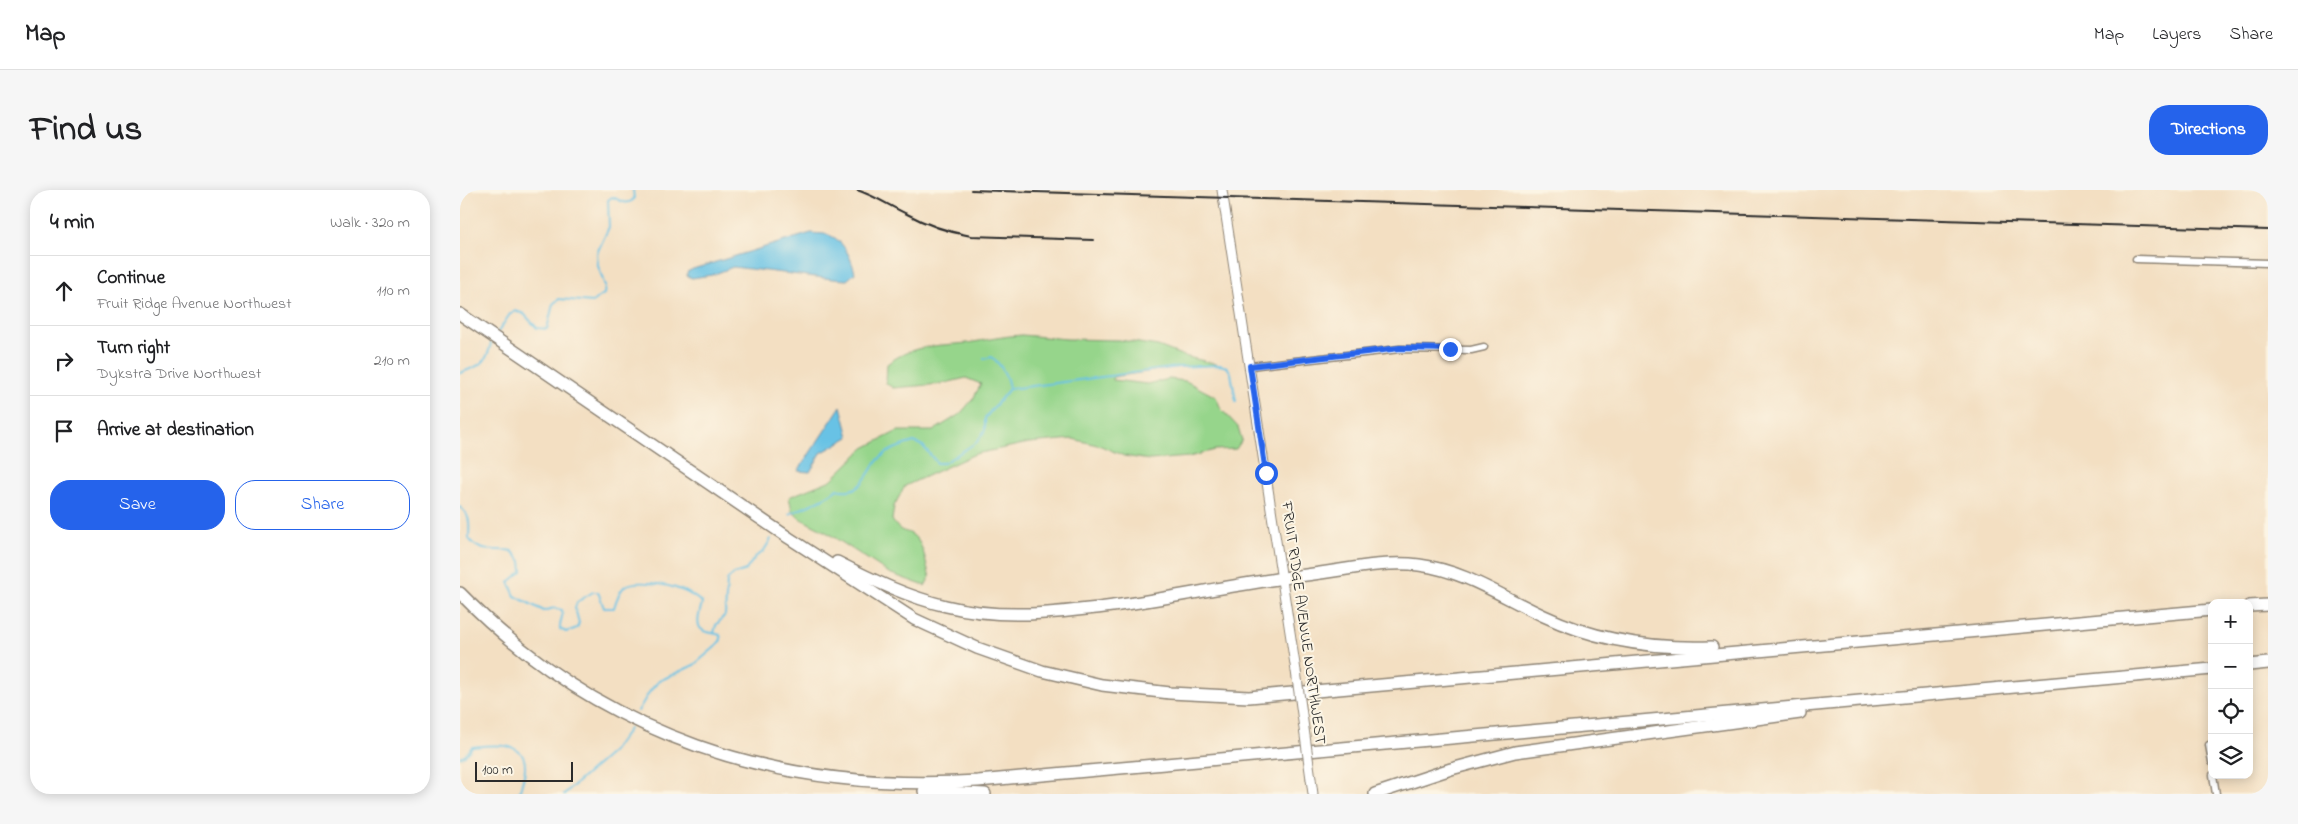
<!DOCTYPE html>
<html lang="en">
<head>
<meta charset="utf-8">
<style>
	:root { --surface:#fff; --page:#f6f6f6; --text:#202124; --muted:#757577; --line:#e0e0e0; --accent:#2563eb }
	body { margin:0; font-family:"Indie Flower",sans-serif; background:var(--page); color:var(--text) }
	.controls { position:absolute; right:15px; bottom:15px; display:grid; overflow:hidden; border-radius:10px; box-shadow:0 2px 12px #0003 }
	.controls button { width:45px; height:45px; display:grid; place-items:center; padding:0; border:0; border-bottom:1px solid var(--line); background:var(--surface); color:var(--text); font:25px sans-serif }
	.scale { position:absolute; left:15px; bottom:12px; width:98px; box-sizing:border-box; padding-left:5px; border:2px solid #2b2b2b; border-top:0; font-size:14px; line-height:18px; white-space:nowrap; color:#2b2b2b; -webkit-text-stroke:4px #fcf5e5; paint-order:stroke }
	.stop { position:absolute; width:15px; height:15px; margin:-11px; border:4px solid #2563eb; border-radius:50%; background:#fff }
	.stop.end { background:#2563eb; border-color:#fff; box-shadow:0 1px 5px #0008 }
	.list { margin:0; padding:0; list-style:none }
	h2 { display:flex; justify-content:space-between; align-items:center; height:65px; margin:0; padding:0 20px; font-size:21px }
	h2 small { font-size:16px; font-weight:400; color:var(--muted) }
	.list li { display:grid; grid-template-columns:32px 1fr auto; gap:15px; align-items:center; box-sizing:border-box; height:70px; padding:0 20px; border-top:1px solid var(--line) }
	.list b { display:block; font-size:19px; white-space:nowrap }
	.list p { margin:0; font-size:16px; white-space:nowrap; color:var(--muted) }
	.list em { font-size:16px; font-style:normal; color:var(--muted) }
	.actions { display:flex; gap:10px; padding:15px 20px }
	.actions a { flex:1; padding:11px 0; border:1px solid var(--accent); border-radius:20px; text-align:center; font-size:18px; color:var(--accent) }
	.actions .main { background:var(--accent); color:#fff }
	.icon { flex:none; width:28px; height:28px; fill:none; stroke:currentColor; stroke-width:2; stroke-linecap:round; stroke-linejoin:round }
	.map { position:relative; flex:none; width:1808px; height:604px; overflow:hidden; border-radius:20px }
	header { display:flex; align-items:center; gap:30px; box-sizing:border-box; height:70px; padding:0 25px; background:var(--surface); border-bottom:1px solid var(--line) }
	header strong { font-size:24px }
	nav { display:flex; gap:28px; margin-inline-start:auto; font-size:18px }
	.intro { display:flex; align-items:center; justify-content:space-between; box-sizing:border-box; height:120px; padding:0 30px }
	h1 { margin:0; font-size:35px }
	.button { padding:12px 22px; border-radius:20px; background:var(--accent); color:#fff; font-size:18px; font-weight:700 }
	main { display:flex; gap:30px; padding:0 30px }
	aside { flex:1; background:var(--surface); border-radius:20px; box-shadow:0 2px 12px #0003 }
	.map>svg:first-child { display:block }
</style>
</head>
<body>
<header>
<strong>Map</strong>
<nav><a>Map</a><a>Layers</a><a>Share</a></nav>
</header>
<div class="intro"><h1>Find us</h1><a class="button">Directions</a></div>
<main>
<aside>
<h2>4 min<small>Walk · 320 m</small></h2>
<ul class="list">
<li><svg class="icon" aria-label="ahead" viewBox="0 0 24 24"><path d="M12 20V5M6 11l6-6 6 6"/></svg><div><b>Continue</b><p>Fruit Ridge Avenue Northwest</p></div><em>110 m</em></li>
<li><svg class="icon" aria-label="right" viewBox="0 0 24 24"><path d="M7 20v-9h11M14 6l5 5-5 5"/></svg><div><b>Turn right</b><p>Dykstra Drive Northwest</p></div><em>210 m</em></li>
<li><svg class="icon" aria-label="arrive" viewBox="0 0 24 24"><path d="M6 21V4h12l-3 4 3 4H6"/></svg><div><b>Arrive at destination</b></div></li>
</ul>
<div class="actions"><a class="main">Save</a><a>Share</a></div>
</aside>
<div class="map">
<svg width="1808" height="604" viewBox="0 0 1808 604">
	<rect width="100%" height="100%" fill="#fcf5e5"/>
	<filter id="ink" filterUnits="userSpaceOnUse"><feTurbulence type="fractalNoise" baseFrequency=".02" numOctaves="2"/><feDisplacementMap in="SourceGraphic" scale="10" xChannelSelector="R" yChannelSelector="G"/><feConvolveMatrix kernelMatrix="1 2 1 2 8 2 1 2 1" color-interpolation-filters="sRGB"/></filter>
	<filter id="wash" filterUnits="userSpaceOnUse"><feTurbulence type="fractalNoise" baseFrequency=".0096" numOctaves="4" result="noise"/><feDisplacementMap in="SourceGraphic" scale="20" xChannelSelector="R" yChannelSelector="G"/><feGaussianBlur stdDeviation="1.12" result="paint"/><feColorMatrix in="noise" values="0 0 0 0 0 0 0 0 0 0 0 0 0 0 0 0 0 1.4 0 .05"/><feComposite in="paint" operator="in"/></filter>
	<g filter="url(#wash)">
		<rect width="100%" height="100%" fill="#f3dfc2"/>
		<path fill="#96d58b" stroke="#60805b" d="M562,145L607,149L660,150L698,156L724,166L760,175L719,177L653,187V190L687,194L709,189L726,191L756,207L761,219L778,237L782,250L776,259L755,260L729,267L690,270L664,266L641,256L613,249L569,253L515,264L445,296L434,316L432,330C443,346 444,338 454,346C464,354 466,375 470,387L465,396L429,383L366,342L339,328L332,321L329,307L371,290L404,258L438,241H473L500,224L513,209L521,194L506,188L481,194L433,198L426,193L427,174C454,154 476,156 508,153C526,150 543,146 562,145Z"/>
		<g fill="#68c2e5" stroke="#4a7688">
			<path d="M351,43C357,44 366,43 371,46C384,51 392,70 395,83L387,90L373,89L273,77L252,85L232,88L227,86V82L233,79Z"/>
			<polygon points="381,216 389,247 361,263 350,282 338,281"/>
		</g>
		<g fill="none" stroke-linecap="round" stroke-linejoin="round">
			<g stroke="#68c2e5" stroke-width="2">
				<path d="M38,142L50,124L56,121L64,124L77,138L87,139L93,114L99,109L132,112L144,104L145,96L138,76L137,63L149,37L148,10L152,7C160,9 165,17 174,9L173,0"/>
				<path d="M0,183C20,175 26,176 31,153"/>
				<polyline points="549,199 719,177 760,175 767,177 771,183 776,212"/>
				<path d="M0,317C12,327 9,335 9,349C21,365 35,358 52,361L61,371L62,381L49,392L55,406L84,421L94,418L102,420C104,427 99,432 100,439L106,442L117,438L119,433L115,418L117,412L133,402H138L144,418H154C156,411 158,403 164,397C175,388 209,395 221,400C229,402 235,408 242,412C241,421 233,436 244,441C249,443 255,443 260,445L261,450L254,458L234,475L199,491L190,501L178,521"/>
				<path d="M329,324C341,319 369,307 377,299C405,306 405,282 421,267C430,259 443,255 454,252L463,256L477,273H484L517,252L525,240V228L549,199C548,188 541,173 531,167L524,169"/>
				<polyline points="254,443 256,435 265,425 267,390 274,384 286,380 295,367 303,362 311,349"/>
				<path d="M0,567L5,565L12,557C31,555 66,550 65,577C65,587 61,595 59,604"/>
				<polyline points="104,604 152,562 169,539"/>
			</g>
		</g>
	</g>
	<g filter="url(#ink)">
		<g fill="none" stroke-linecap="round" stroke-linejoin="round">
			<defs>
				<g id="minor">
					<polyline points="1676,69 1808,73"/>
					<polyline points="790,176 940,159 1011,160 1024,157"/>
					<polyline points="1749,555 1752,572"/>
					<polyline points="1753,585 1756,604"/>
				</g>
				<g id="secondary">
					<polyline points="762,0 836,481"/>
					<polyline points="851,589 853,604"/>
				</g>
				<g id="motorway">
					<polyline points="0,124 329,348 454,429 517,458 582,481 642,495 710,503 789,507 1752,420"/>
					<path d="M377,372C412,390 448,407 486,416C542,430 597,423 653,416C718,407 781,393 846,385C881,381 924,370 959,375C1006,381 1042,407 1084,426C1137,451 1194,459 1252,457"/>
					<path d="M0,403C140,547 320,604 518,591L1752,479"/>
					<polyline points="1789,416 1808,415"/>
					<polyline points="1789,475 1808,473"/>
					<polyline points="464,601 525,604"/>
					<polyline points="915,604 991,579 1055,562 1340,523"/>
				</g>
			</defs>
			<use href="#minor" stroke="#8f8576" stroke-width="9"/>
			<use href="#secondary" stroke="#8f8576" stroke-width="11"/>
			<use href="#motorway" stroke="#8f8576" stroke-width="14"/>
			<use href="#minor" stroke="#fff" stroke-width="6"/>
			<use href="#secondary" stroke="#fff" stroke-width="9"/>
			<use href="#motorway" stroke="#fff" stroke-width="11"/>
			<g stroke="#2b2b2b" stroke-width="2">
				<path d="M397,0C415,6 430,16 447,24C467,35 488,42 511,46L633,50"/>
				<polyline points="511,0 1808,40"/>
			</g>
			<defs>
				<polyline id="secondary-bridge" points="836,481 851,589"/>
			</defs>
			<use href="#secondary-bridge" stroke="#8f8576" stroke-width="11" stroke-linecap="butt"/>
			<use href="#secondary-bridge" stroke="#fff" stroke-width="9"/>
		</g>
	</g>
	<g fill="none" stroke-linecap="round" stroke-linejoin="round" filter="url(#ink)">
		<polyline stroke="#2563eb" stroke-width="6" points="806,283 790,176 940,158 990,159"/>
	</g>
	<g text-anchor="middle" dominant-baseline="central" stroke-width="4" stroke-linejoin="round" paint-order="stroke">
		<g font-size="16" fill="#2b2b2b" stroke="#fcf5e5">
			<text transform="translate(843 433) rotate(82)">FRUIT RIDGE AVENUE NORTHWEST</text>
		</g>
	</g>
</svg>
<div class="controls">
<button>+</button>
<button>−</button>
<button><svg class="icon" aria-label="locate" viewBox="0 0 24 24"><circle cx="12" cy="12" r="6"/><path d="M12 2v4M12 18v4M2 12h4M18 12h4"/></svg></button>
<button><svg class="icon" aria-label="layers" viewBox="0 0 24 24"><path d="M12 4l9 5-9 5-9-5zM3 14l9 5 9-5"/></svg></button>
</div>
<div class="scale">100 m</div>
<div class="stop" style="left:806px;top:283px"></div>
<div class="stop end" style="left:990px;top:159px"></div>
</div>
</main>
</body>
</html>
